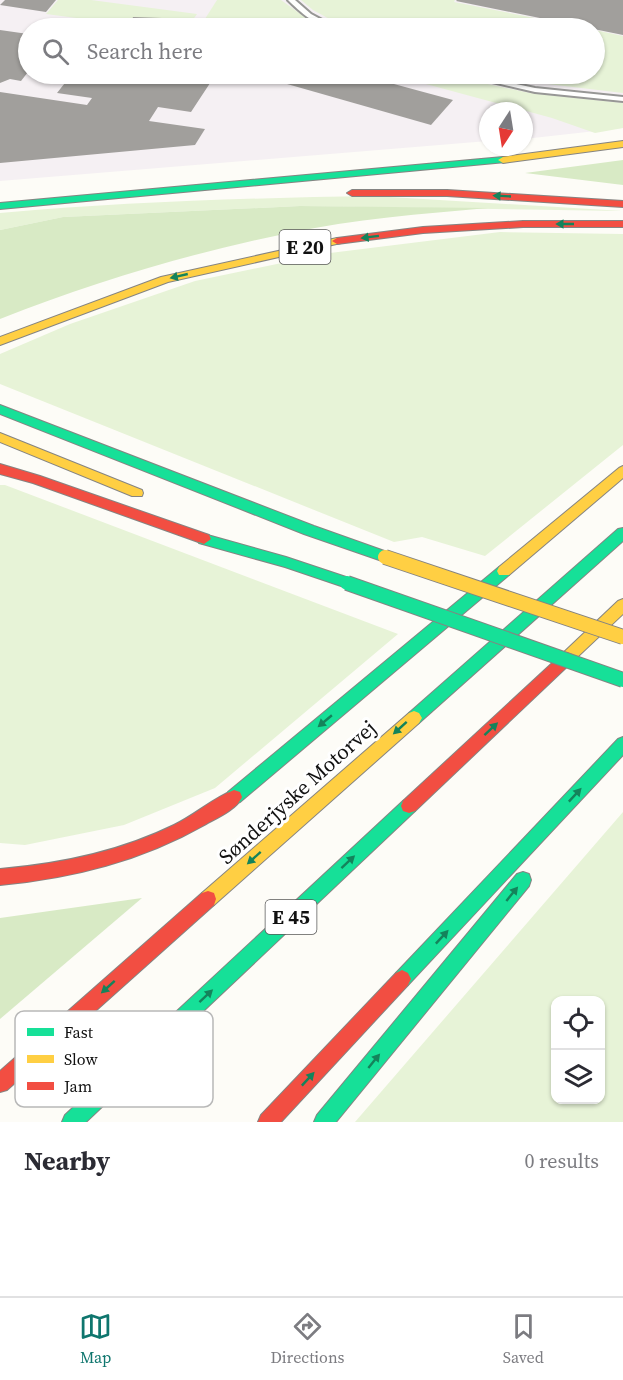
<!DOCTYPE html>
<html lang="en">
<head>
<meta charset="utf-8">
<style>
	:root { --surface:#fff; --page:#f2f2f3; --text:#2b2b33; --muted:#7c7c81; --line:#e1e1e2; --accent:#0f766e }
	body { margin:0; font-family:"Source Serif 4",serif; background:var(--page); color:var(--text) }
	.controls { position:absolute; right:18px; bottom:18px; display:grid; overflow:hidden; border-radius:12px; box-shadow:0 2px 4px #0004 }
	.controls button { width:54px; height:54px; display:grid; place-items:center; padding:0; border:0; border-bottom:2px solid var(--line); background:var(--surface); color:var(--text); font:30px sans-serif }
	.compass { position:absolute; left:479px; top:102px; width:54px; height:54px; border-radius:50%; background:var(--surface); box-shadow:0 2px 4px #0004; rotate:192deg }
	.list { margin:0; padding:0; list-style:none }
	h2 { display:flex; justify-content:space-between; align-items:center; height:78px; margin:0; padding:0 24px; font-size:26px }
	h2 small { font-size:20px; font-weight:400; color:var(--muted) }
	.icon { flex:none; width:33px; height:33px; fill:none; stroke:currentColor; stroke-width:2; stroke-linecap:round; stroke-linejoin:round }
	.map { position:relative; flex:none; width:623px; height:1122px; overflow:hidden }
	.search { position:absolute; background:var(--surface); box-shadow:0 2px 4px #0004; left:18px; right:18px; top:18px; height:66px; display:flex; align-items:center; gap:15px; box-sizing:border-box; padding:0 21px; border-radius:33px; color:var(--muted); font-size:22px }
	.sheet { height:174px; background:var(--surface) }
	nav { display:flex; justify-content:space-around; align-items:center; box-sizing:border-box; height:84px; border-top:2px solid var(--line); background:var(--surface); font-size:16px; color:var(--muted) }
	nav a { display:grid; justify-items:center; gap:3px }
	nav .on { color:var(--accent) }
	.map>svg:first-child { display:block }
</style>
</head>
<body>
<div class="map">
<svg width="623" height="1122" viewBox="0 0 623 1122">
	<rect width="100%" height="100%" fill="#fdfcf7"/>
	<path fill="#f5f0f3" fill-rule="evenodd" d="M0,0H623V128L524,139V111H488V141L0,181ZM28,28H594V74H28Z"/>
	<g fill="#e7f3d7" fill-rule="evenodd">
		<polygon points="58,0 91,0 197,14 187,28 153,28 46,14"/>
		<polygon points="217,0 281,0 320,28 225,28 203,22"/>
		<polygon points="301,0 455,0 454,2 585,28 346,28 313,10"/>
		<polygon points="595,30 623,36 623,93 531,82 505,74 594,74"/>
		<polygon points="389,74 440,74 530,93 623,103 623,128 595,133 552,118"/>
		<path d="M373,196L623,211L300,206L63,217L0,230V213C124,202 248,198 373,196Z"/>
		<polygon points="500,232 623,234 623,445 485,556 422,537 394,542 0,384 0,354 70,324 195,281 330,253"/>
		<polygon points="0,485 5,485 398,634 215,788 124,825 25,845 0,843"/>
		<path d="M623,812V1122H355ZM556,1000H600V1100H556Z"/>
	</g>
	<g fill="#d8eac5">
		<polygon points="469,20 507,28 432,28 445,21"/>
		<polygon points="623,160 623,185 525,173"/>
		<path d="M300,206L488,208C422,214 354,219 289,233C190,253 94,282 0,319V230L63,217Z"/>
		<polygon points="142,898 0,1019 0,918"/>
	</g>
	<g fill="#a19f9c">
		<polygon points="5,0 56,0 46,12 0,5"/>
		<polygon points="457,0 623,0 623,35 456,1"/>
		<polygon points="133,17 162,18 161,21 132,20"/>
		<polygon points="0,30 28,34 28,72 21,81 10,79 0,83"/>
		<polygon points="72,74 216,74 191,112 158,107 149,121 205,129 195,145 0,163 0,92 87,105 92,98 57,93"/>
		<polygon points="271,74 357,74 453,100 431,125 266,78"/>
	</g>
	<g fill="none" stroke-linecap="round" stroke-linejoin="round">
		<defs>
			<g id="lane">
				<path d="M288,0H295L311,14L337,28C320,30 300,12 288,0Z"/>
				<polygon points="458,74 468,74 535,88 623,97 623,101 535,92"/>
			</g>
			<g id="fast">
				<polygon points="503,157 506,158 506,162 0,209 0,203"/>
				<polygon points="0,405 314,526 390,553 392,557 390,561 385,562 304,534 0,414"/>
				<polygon points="623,528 623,541 419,723 414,725 409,723 406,718 409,713 618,529"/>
				<polygon points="204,534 286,557 352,579 354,583 352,587 347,588 285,567 199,543 197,539"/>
				<polygon points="504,566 509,567 511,571 509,575 240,802 234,804 228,802 226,797 228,792 499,567"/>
				<polygon points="623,737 623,755 408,985 402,988 396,985 393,979 396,973 618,739"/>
				<polygon points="409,799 415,801 417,806 415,811 86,1122 62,1122 65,1115 403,801"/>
				<polygon points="523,872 529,874 531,880 529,886 336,1122 314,1122 317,1115 517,874"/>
			</g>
			<g id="slow">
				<polygon points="623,141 623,147 503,163 498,160 503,157"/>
				<polygon points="337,238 342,241 341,243 168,282 0,345 0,337 161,277"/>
				<polygon points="0,433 142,490 143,493 142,496 132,496 0,442"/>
				<polygon points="623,466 623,478 509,575 499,575 497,571 499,567 619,468"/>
				<polygon points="623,599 623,614 572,662 567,664 562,662 560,658 562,654 618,601"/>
				<polygon points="414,711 419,713 422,718 419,723 214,905 208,907 202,905 200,899 202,893 409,713"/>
			</g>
			<g id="jam">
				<polygon points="447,190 623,201 623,207 447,196 352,196 347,193 352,190"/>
				<polygon points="523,221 623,221 623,227 523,227 423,233 337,244 332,241 337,238 423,227"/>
				<polygon points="0,464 40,476 209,535 211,539 204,544 33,483 0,474"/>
				<polygon points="567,652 572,654 574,658 572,662 415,811 409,813 403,811 401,806 403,801 562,654"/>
				<path d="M234,790L240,792L242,797C237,809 217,818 206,824C141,861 73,878 0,885V869C60,864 119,852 174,825C195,815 213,798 234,790Z"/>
				<polygon points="208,891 214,893 216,899 214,905 7,1090 0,1092 0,1071 202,893"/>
				<polygon points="402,970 408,973 411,979 408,985 281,1122 258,1122 261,1115 396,973"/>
			</g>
		</defs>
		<use href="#lane" stroke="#979795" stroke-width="4"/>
		<use href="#fast" stroke="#858482" stroke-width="2"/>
		<use href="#slow" stroke="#858482" stroke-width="2"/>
		<use href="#jam" stroke="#858482" stroke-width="2"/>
		<use href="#lane" fill="#fffffe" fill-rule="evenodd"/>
		<use href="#fast" fill="#16e098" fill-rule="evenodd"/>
		<use href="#slow" fill="#ffcf43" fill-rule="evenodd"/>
		<use href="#jam" fill="#f24e42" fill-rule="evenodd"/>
		<defs>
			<polyline id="fast-bridge" points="347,583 623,680"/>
			<polyline id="slow-bridge" points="385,557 623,637"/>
		</defs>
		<use href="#fast-bridge" stroke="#858482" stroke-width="16" stroke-linecap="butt"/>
		<use href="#slow-bridge" stroke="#858482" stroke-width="16" stroke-linecap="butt"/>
		<use href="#fast-bridge" stroke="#16e098" stroke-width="14"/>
		<use href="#slow-bridge" stroke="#ffcf43" stroke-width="14"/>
	</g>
	<defs><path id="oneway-solid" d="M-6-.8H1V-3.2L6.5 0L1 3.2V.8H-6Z" transform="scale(1.5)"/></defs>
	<g fill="#14835b">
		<use href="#oneway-solid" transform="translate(502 196) rotate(-177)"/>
		<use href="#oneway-solid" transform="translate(565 224) rotate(180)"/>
		<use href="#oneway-solid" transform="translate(370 237) rotate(173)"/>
		<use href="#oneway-solid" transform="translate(179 276) rotate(167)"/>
		<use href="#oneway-solid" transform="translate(325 721) rotate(140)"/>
		<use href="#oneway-solid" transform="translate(400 728) rotate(138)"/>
		<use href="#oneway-solid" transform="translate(491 729) rotate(-43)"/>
		<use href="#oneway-solid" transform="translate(575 795) rotate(-47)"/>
		<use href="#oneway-solid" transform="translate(254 858) rotate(138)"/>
		<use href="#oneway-solid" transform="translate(348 862) rotate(-43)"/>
		<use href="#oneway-solid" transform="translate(512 894) rotate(-51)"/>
		<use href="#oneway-solid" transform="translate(442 937) rotate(-47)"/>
		<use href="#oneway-solid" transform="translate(108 987) rotate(138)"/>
		<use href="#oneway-solid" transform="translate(206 996) rotate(-43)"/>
		<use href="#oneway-solid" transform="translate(374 1061) rotate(-51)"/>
		<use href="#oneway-solid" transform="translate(308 1079) rotate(-47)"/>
	</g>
	<g text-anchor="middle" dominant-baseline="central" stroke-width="6" stroke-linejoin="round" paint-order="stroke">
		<g fill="#fff" stroke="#585858" stroke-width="1.5">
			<rect x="279.5" y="230" width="51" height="34" rx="4.5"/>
			<rect x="265.5" y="900" width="51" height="34" rx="4.5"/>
		</g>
		<g font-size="20" font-weight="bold" fill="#111">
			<text x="305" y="247">E 20</text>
			<text x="291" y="917">E 45</text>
		</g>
		<g font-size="21" fill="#111" stroke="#fff">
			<text transform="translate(297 792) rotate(-42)">Sønderjyske Motorvej</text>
		</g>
	</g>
	<rect x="15" y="1011" width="198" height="96" rx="9" fill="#fff" stroke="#b8b8b8" stroke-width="1.5"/>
	<rect x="27" y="1028" width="27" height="8" fill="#16e098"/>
	<rect x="27" y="1055" width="27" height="8" fill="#ffcf43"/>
	<rect x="27" y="1082" width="27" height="8" fill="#f24e42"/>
	<g font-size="16" fill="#111">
		<text x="64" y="1038">Fast</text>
		<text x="64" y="1065">Slow</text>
		<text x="64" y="1092">Jam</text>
	</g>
</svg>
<div class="controls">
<button><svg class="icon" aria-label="locate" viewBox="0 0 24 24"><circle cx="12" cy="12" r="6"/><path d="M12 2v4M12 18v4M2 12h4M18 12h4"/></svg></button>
<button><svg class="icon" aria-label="layers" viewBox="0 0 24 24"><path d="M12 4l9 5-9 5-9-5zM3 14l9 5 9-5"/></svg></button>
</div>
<svg class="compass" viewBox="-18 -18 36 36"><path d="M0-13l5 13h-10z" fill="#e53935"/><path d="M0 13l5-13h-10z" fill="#7c7c81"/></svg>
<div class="search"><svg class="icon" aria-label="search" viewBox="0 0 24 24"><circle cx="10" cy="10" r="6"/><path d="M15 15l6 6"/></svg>Search here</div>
</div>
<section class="sheet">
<h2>Nearby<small>0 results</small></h2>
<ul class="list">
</ul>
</section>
<nav>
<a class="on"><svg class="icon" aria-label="map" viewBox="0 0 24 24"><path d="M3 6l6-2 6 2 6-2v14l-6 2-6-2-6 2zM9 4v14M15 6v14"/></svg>Map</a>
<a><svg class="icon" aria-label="directions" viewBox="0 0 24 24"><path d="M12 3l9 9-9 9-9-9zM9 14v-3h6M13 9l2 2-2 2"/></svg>Directions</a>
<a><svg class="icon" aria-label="saved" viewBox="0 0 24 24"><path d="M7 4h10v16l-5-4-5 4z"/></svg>Saved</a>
</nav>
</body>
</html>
